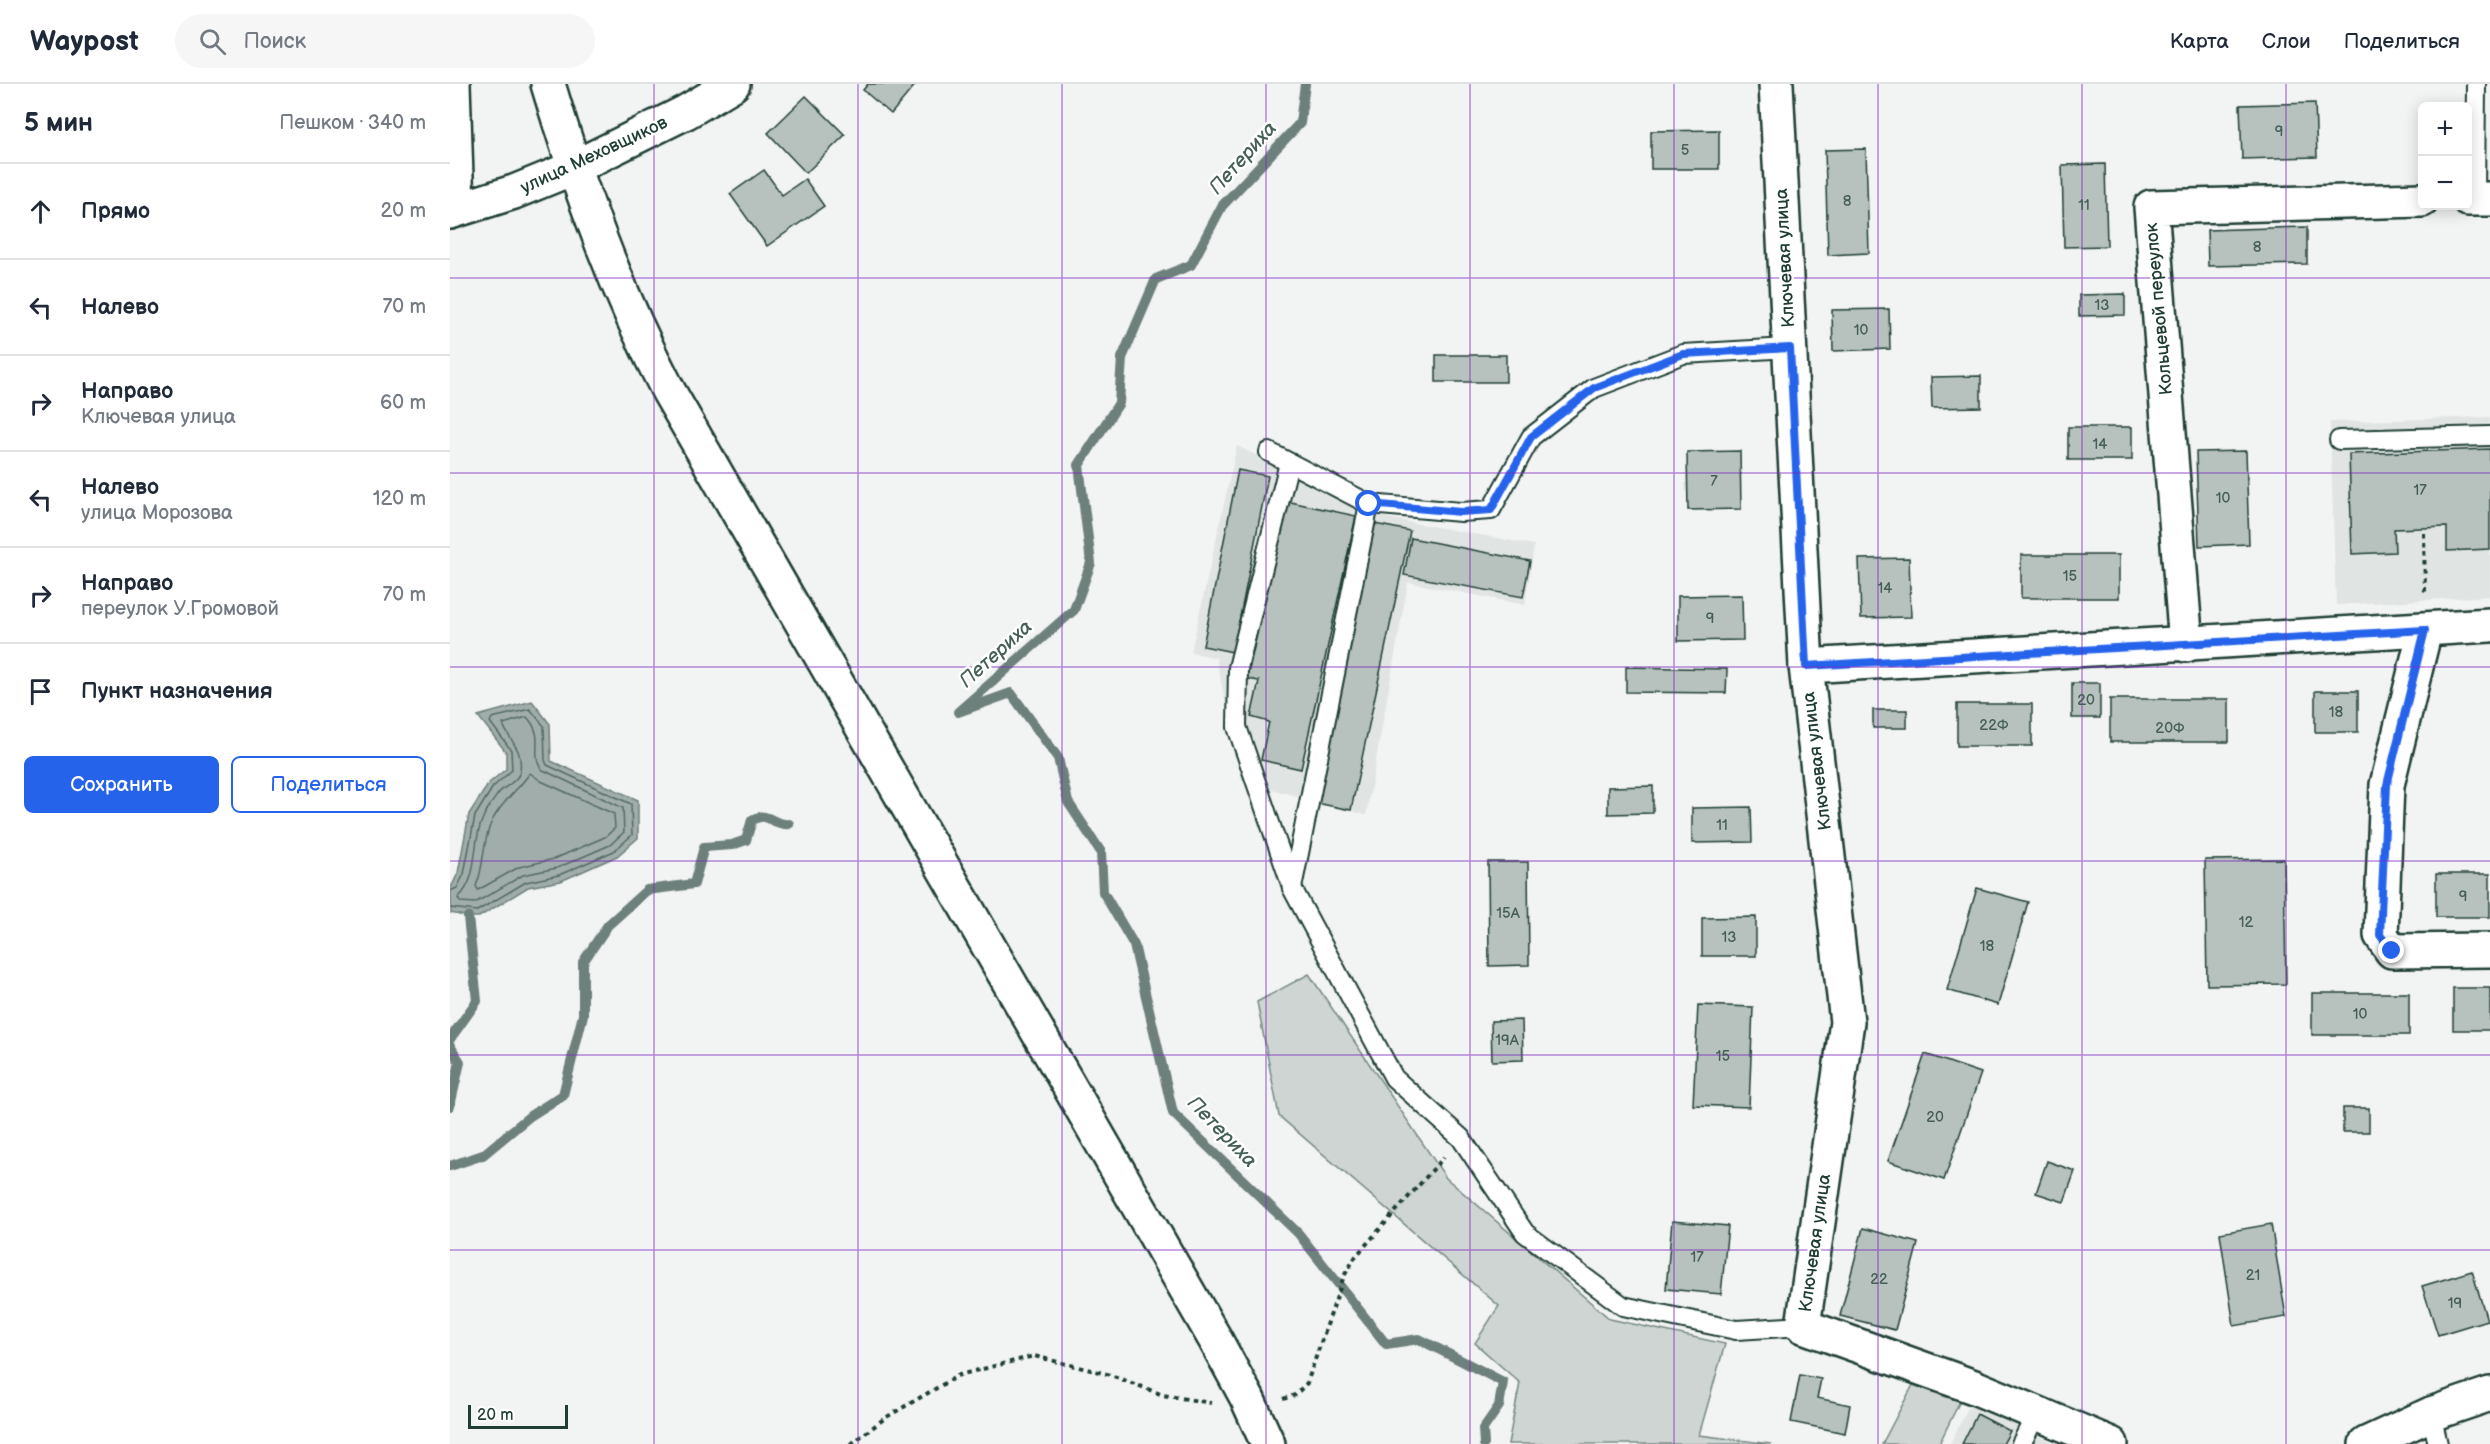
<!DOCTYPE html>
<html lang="ru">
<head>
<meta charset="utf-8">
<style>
	:root { --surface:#fff; --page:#f6f6f7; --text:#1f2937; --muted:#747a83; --line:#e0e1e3; --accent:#2563eb }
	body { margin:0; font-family:"Balsamiq Sans",sans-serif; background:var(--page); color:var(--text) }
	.controls { position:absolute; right:18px; top:18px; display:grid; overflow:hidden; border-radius:9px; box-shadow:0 3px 15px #0003 }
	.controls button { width:54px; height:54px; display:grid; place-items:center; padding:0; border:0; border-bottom:2px solid var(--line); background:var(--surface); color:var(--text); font:30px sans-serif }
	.scale { position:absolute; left:18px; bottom:15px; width:100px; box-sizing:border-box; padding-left:6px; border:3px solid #1f3d34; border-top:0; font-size:16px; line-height:21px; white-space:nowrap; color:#1f3d34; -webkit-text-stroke:4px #fff; paint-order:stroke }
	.stop { position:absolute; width:18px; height:18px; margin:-14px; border:4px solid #2563eb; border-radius:50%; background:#fff }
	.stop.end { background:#2563eb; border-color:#fff; box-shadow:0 2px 6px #0008 }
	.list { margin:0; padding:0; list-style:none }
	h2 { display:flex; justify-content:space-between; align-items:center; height:78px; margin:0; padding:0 24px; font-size:26px }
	h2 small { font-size:20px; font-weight:400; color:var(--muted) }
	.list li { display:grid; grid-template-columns:39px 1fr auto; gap:18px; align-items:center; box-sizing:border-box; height:96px; padding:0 24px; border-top:2px solid var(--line) }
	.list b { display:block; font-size:22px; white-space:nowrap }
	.list p { margin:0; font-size:20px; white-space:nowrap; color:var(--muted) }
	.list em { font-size:20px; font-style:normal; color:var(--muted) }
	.actions { display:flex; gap:12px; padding:18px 24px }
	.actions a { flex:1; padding:14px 0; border:2px solid var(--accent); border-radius:9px; text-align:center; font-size:21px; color:var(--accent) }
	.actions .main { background:var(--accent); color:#fff }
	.icon { flex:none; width:33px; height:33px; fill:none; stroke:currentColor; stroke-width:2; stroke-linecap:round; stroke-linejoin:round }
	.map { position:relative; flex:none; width:2040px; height:1360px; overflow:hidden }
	header { display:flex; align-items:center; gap:36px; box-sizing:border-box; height:84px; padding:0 30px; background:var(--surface); border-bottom:2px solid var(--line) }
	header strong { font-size:28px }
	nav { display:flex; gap:33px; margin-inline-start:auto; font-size:21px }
	.search { width:420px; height:54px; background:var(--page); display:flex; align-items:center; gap:15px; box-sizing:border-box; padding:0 21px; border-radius:33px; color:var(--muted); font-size:22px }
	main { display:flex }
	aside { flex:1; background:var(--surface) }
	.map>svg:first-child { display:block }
</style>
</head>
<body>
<header>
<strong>Waypost</strong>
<div class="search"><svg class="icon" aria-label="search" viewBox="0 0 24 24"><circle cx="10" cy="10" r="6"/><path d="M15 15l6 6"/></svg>Поиск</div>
<nav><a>Карта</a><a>Слои</a><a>Поделиться</a></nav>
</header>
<main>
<aside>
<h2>5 мин<small>Пешком · 340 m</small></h2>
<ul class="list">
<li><svg class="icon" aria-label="ahead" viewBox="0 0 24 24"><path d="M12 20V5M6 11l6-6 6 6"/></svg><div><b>Прямо</b></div><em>20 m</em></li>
<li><svg class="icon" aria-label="left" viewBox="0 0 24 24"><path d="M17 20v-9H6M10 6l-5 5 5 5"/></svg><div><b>Налево</b></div><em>70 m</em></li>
<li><svg class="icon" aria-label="right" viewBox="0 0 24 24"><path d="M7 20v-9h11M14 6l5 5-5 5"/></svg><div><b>Направо</b><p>Ключевая улица</p></div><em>60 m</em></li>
<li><svg class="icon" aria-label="left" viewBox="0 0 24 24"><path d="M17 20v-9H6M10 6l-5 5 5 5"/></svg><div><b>Налево</b><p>улица Морозова</p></div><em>120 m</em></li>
<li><svg class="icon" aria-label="right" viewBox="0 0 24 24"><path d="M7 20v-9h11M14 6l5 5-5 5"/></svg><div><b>Направо</b><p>переулок У.Громовой</p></div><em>70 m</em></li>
<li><svg class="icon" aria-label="arrive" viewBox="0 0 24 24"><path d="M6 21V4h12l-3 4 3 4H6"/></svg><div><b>Пункт назначения</b></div></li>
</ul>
<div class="actions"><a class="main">Сохранить</a><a>Поделиться</a></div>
</aside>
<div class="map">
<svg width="2040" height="1360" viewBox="0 0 2040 1360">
	<rect width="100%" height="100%" fill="#f2f3f3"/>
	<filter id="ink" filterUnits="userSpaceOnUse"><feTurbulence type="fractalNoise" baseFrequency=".0167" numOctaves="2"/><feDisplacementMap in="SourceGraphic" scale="12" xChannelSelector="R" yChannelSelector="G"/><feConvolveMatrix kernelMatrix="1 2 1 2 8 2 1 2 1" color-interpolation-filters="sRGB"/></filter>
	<g filter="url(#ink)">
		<g fill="#e0e4e3">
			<polygon points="2040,333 2040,512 1886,521 1880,338"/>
			<polygon points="787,362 932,433 1084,461 1075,521 958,498 916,731 792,697 766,574 741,568"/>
			<polygon points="1521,1318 1606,1360 1500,1360"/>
		</g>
		<g fill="#ced5d3" stroke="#768984" stroke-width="1.5">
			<polygon points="859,890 996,1094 1160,1235 1275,1260 1249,1351 1321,1360 1058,1360 1070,1299 1025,1259 1049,1222 829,1032 807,918"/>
			<polygon points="1463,1301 1510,1317 1489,1360 1432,1360"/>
		</g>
		<polygon fill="#a1adaa" stroke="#6d807b" stroke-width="1.5" points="82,617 100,640 101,677 188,716 188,754 167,772 111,797 78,803 29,833 18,833 1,829 1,804 8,789 19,730 39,699 56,685 56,668 28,632"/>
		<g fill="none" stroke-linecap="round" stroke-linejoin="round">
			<g stroke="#536a63" stroke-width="1.5">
				<path d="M77,633C96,654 80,666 91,685L173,724L174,748L160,761L107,784L73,791L25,819L10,818L8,814C30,794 21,759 33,734C36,726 43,717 48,710C54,702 68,698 70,687C73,663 60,659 53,640Z"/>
				<path d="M80,689L91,697L164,730L165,744L155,753L104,775L69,783L28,806L26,802C35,782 32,756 42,737C51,718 68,706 80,689Z"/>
				<polyline points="0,807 7,804 14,790 25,732 43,703 62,686 61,666 40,638 42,634 80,625 94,642 95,676 97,681 181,720 182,751 164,767 109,791 76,798 27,827 0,824"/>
			</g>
			<g stroke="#6d807b" stroke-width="10">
				<polyline points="855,0 850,39 772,122 741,181 706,195 672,274 669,319 629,381 641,479 624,526 508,628 561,609 608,674 618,718 651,768 653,808 684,861 723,1029 848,1149 936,1260 969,1255 1053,1298 1049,1322 1033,1345 1034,1360"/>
				<polyline points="0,955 27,917 18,833"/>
				<polyline points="0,962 10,978 0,1022"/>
				<path d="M0,1082L33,1071L80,1032L113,1011L133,931V878L158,841L197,806L244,800L254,763L282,761L296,756L302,736C319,726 321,742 339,740"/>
			</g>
		</g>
		<g fill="#b7c1bd" stroke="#1f3d34" stroke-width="1.5">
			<polygon points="418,0 466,0 441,30 413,6"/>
			<polygon points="356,12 395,51 356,89 318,49"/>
			<polygon points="1865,19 1867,73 1792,75 1790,21"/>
			<polygon points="1269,46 1269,85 1201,85 1201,47"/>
			<polygon points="1416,65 1419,169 1378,171 1375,66"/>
			<polygon points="1655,80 1657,162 1614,163 1612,81"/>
			<polygon points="314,86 332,111 355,95 374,122 317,162 280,110"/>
			<polygon points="1857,143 1857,180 1758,182 1757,146"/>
			<polygon points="1675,210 1675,231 1629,232 1629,211"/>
			<polygon points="1439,225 1440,265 1383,267 1382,226"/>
			<rect x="986" y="271" width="70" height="27"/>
			<polygon points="1531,292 1531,323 1482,324 1481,293"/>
			<rect x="1618" y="343" width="64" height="33"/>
			<polygon points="2040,365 2040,465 1997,467 1997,443 1944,445 1945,468 1902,470 1899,370"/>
			<polygon points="1290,367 1291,425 1238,426 1237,368"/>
			<polygon points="1796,367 1799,460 1749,462 1746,368"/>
			<polygon points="788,386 818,392 783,568 753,562"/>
			<polygon points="836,417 906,432 851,685 811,676 819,638 801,633 809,597 797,595"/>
			<polygon points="925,440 960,447 901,726 866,719"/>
			<polygon points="961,454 1080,477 1073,513 954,491"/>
			<rect x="1571" y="471" width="98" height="43"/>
			<polygon points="1459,474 1461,533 1411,534 1409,475"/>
			<polygon points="1292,511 1293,556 1228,557 1228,512"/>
			<polygon points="1176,583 1277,585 1276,609 1176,608"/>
			<rect x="1622" y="599" width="28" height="35"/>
			<rect x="1865" y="607" width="43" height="41"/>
			<rect x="1660" y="615" width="119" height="43"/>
			<rect x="1507" y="620" width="75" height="42"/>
			<rect x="1423" y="626" width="34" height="18"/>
			<polygon points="1203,702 1203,729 1158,730 1158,703"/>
			<polygon points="1301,723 1302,758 1242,759 1242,724"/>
			<polygon points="1834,775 1836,900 1757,901 1755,776"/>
			<polygon points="1038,778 1078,778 1079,881 1039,882"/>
			<rect x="1986" y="790" width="54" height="43"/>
			<polygon points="1527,804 1578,818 1548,921 1497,906"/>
			<polygon points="1306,833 1306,872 1252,872 1252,834"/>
			<rect x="2003" y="904" width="37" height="42"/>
			<rect x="1862" y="909" width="97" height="42"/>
			<polygon points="1248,921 1303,923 1299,1023 1243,1021"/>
			<polygon points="1072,936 1073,976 1042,977 1041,937"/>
			<polygon points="1475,970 1531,989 1494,1096 1438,1077"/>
			<rect x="1893" y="1024" width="26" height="24"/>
			<polygon points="1597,1077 1625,1087 1614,1118 1586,1109"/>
			<polygon points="1222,1137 1278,1142 1271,1210 1216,1205"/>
			<polygon points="1821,1140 1836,1233 1784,1242 1770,1149"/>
			<polygon points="1413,1144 1468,1159 1445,1246 1390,1232"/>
			<polygon points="2022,1187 2037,1236 1988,1251 1972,1202"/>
			<polygon points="1350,1291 1371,1295 1367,1314 1400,1321 1395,1349 1341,1338"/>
			<polygon points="1527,1330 1560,1347 1553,1360 1512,1360"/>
		</g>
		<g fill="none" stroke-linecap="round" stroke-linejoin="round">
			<defs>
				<g id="lane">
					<polyline points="2025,115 2026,0"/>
					<polyline points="1889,356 2040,352"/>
					<polyline points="819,368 919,420 1011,428 1041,426 1081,353 1144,304 1233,270 1339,264"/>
					<polyline points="839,379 788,584 787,643 842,803"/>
					<polyline points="919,420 842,804 944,994 1011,1054 1075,1149 1173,1222 1286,1246 1353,1242"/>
					<polyline points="1981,1330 1988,1360"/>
					<polyline points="1571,1360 1587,1329"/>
				</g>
				<g id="street">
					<polyline points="3,0 7,125"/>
					<path d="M98,0C130,107 167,209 219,308L765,1255L797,1314L818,1360"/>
					<polyline points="1326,0 1356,582 1397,938 1353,1242 1524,1303 1661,1360"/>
					<polyline points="2018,115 2040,115"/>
					<polyline points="0,128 64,108 123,84 236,28 283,0"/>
					<polyline points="1975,546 1937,701 1931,851 1942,867 2040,866"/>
					<polyline points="1736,561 1701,123 1972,116"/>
					<polyline points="1356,582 2040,541"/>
				</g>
				<polyline id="secondary" points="1916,1360 1981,1330 2040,1310"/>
			</defs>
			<use href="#lane" stroke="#1f3d34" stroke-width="22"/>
			<use href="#street" stroke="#1f3d34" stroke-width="38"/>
			<use href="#secondary" stroke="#1f3d34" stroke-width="38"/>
			<g stroke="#1f3d34" stroke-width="4" stroke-dasharray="4.5 4.5" stroke-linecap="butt">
				<polyline points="1974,449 1975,511"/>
				<polyline points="833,1315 845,1311 857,1299 894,1192 906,1172 994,1073"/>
				<polyline points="401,1360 435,1334 509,1291 584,1272 661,1291 713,1311 761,1319"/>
			</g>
			<use href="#lane" stroke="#fff" stroke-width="18"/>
			<use href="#street" stroke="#fff" stroke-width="33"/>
			<use href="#secondary" stroke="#fff" stroke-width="33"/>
		</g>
	</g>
	<g fill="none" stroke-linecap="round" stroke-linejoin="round" filter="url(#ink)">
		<polyline stroke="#2563eb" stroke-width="8" points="919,420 1011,428 1041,426 1081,353 1144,304 1233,270 1340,264 1356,582 1975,546 1937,701 1930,851 1942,867"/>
	</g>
	<path fill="none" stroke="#7b2cbf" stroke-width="1.5" stroke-opacity="0.55" d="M204,0V1360M408,0V1360M612,0V1360M816,0V1360M1020,0V1360M1224,0V1360M1428,0V1360M1632,0V1360M1836,0V1360M0,194H2040M0,389H2040M0,583H2040M0,777H2040M0,971H2040M0,1166H2040"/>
	<g text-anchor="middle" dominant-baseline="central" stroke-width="5" stroke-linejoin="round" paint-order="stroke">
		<g font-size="15" fill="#455e56">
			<text x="1829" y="47">9</text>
			<text x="1235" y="66">5</text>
			<text x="1397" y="117">8</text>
			<text x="1634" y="121">11</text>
			<text x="1807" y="163">8</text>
			<text x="1652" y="221">13</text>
			<text x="1411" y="246">10</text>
			<text x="1650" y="360">14</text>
			<text x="1264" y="397">7</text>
			<text x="1970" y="406">17</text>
			<text x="1773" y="414">10</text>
			<text x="1620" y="492">15</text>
			<text x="1435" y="504">14</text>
			<text x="1260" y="534">9</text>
			<text x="1636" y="616">20</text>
			<text x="1886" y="628">18</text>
			<text x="1544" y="641">22Ф</text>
			<text x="1720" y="644">20Ф</text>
			<text x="1272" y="741">11</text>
			<text x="2013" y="812">9</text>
			<text x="1058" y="829">15А</text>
			<text x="1796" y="838">12</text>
			<text x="1279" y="853">13</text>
			<text x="1537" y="862">18</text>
			<text x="1910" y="930">10</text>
			<text x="1057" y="956">19А</text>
			<text x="1273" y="972">15</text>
			<text x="1485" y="1033">20</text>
			<text x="1247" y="1173">17</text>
			<text x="1803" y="1191">21</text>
			<text x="1429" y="1195">22</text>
			<text x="2005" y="1219">19</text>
		</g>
		<g font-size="18" fill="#1f3d34" stroke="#fff">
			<text transform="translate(144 71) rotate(-25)">улица Меховщиков</text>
			<text transform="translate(1335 174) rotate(-93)">Ключевая улица</text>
			<text transform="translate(1709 225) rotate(-95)">Кольцевой переулок</text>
			<text transform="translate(1367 677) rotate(-97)">Ключевая улица</text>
			<text transform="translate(1365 1159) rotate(-82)">Ключевая улица</text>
		</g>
		<g font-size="20" font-style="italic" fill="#465f57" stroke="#fff">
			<text transform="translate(793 74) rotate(-48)">Петериха</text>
			<text transform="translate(546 570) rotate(-42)">Петериха</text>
			<text transform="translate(772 1048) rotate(46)">Петериха</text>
		</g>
	</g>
</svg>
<div class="controls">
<button>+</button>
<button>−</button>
</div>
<div class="scale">20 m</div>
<div class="stop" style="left:919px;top:420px"></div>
<div class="stop end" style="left:1942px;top:867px"></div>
</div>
</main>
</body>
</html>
